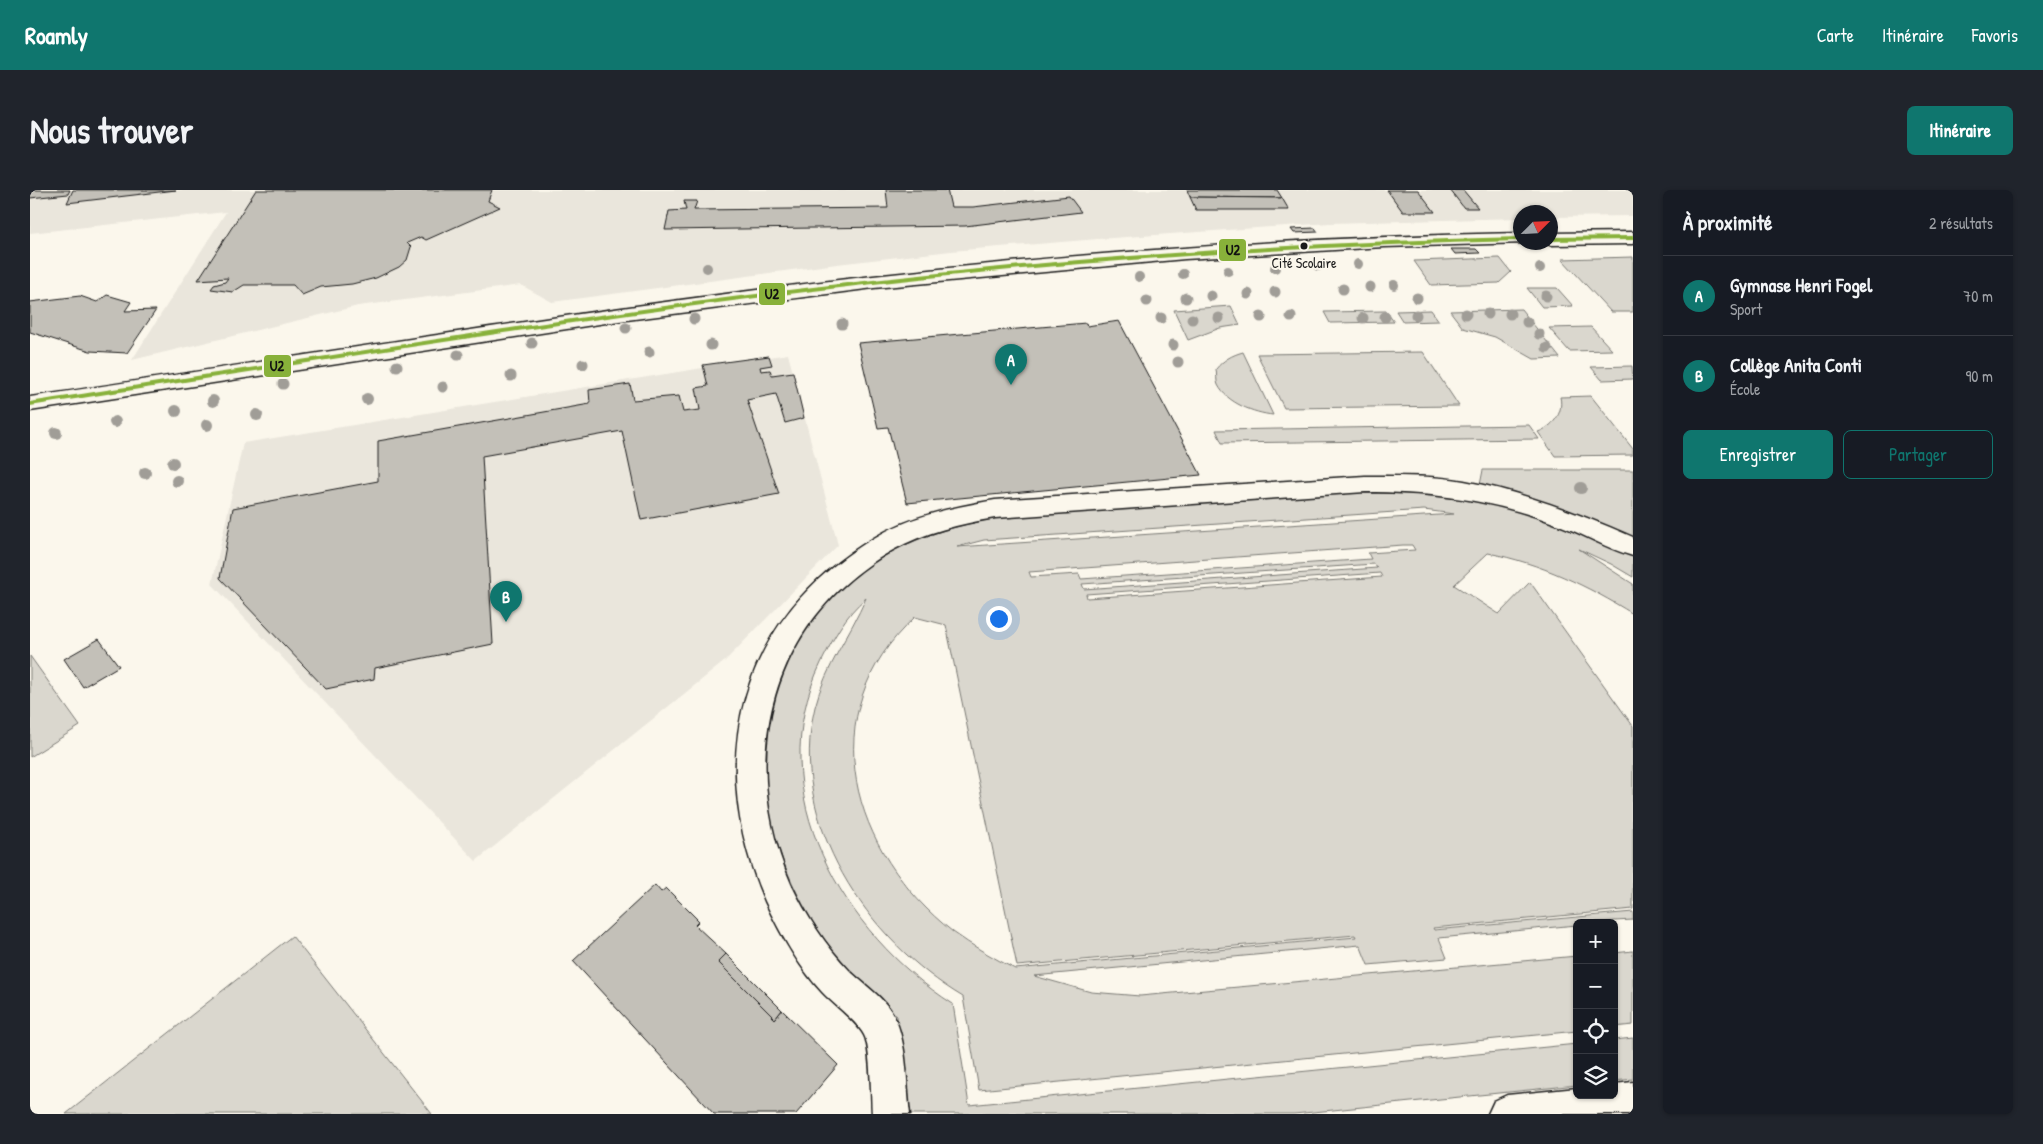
<!DOCTYPE html>
<html lang="fr">
<head>
<meta charset="utf-8">
<style>
	:root { --surface:#171b24; --page:#20242c; --text:#f1f3f6; --muted:#9ea1a6; --line:#363941; --accent:#0f766e }
	body { margin:0; font-family:"Patrick Hand",sans-serif; background:var(--page); color:var(--text) }
	.controls { position:absolute; right:15px; bottom:15px; display:grid; overflow:hidden; border-radius:8px; box-shadow:0 1px 4px #0004 }
	.controls button { width:45px; height:45px; display:grid; place-items:center; padding:0; border:0; border-bottom:1px solid var(--line); background:var(--surface); color:var(--text); font:25px sans-serif }
	.compass { position:absolute; left:1483px; top:15px; width:45px; height:45px; border-radius:50%; background:var(--surface); box-shadow:0 1px 4px #0004; rotate:66deg }
	.you { position:absolute; left:968px; top:428px; width:18px; height:18px; margin:-12px; border:4px solid #fff; border-radius:50%; background:#1a73e8; box-shadow:0 0 0 8px #1a73e833 }
	.badge { display:grid; place-items:center; width:32px; height:32px; border-radius:50%; background:var(--accent); color:#fff; font-size:16px; font-weight:700 }
	.pin { position:absolute; translate:-50% -41px; filter:drop-shadow(0 1px 2px #0008) }
	.pin::after { content:''; position:absolute; top:26px; width:18px; height:15px; background:inherit; clip-path:polygon(0 0,100% 0,50% 100%) }
	.list { margin:0; padding:0; list-style:none }
	h2 { display:flex; justify-content:space-between; align-items:center; height:65px; margin:0; padding:0 20px; font-size:21px }
	h2 small { font-size:16px; font-weight:400; color:var(--muted) }
	.list li { display:grid; grid-template-columns:32px 1fr auto; gap:15px; align-items:center; box-sizing:border-box; height:80px; padding:0 20px; border-top:1px solid var(--line) }
	.list b { display:block; font-size:19px; white-space:nowrap }
	.list p { margin:0; font-size:16px; white-space:nowrap; color:var(--muted) }
	.list em { font-size:16px; font-style:normal; color:var(--muted) }
	.actions { display:flex; gap:10px; padding:15px 20px }
	.actions a { flex:1; padding:11px 0; border:1px solid var(--accent); border-radius:8px; text-align:center; font-size:18px; color:var(--accent) }
	.actions .main { background:var(--accent); color:#fff }
	.icon { flex:none; width:28px; height:28px; fill:none; stroke:currentColor; stroke-width:2; stroke-linecap:round; stroke-linejoin:round }
	.map { position:relative; flex:none; width:1603px; height:924px; overflow:hidden; border-radius:8px }
	header { display:flex; align-items:center; gap:30px; box-sizing:border-box; height:70px; padding:0 25px; background:var(--accent); color:#fff }
	header strong { font-size:24px }
	nav { display:flex; gap:28px; margin-inline-start:auto; font-size:18px }
	.intro { display:flex; align-items:center; justify-content:space-between; box-sizing:border-box; height:120px; padding:0 30px }
	h1 { margin:0; font-size:35px }
	.button { padding:12px 22px; border-radius:8px; background:var(--accent); color:#fff; font-size:18px; font-weight:700 }
	main { display:flex; gap:30px; padding:0 30px }
	aside { flex:1; background:var(--surface); border-radius:8px; box-shadow:0 1px 4px #0004 }
	.map>svg:first-child { display:block }
</style>
</head>
<body>
<header>
<strong>Roamly</strong>
<nav><a>Carte</a><a>Itinéraire</a><a>Favoris</a></nav>
</header>
<div class="intro"><h1>Nous trouver</h1><a class="button">Itinéraire</a></div>
<main>
<div class="map">
<svg width="1603" height="924" viewBox="0 0 1603 924">
	<rect width="100%" height="100%" fill="#fbf7ec"/>
	<filter id="ink" filterUnits="userSpaceOnUse"><feTurbulence type="fractalNoise" baseFrequency=".02" numOctaves="2"/><feDisplacementMap in="SourceGraphic" scale="10" xChannelSelector="R" yChannelSelector="G"/><feConvolveMatrix kernelMatrix="1 2 1 2 8 2 1 2 1" color-interpolation-filters="sRGB"/></filter>
	<g filter="url(#ink)">
		<g fill="#eae6dc">
			<polygon points="0,0 1603,0 1603,26 1521,27 1520,22 1490,22 1490,28 1300,33 1068,49 921,61 807,74 522,112 491,95 328,116 102,170 196,22 0,43"/>
			<polygon points="758,164 808,355 695,471 446,671 182,394 213,253"/>
		</g>
		<g fill="#dad7ce" stroke="#7b7a75" fill-rule="evenodd">
			<polygon points="1603,67 1603,122 1581,122 1532,69"/>
			<polygon points="1470,68 1481,82 1469,93 1401,95 1384,71"/>
			<polygon points="1497,98 1527,98 1543,116 1512,117"/>
			<polygon points="1201,116 1210,135 1190,138 1158,150 1144,120"/>
			<polygon points="1491,119 1530,168 1504,169 1465,147 1433,138 1420,121"/>
			<polygon points="1401,120 1409,131 1373,132 1366,121"/>
			<polygon points="1356,121 1364,132 1300,133 1294,122"/>
			<polygon points="1561,137 1582,160 1539,161 1519,138"/>
			<path d="M1213,162L1243,225C1224,223 1197,213 1188,195C1186,191 1187,184 1186,179C1193,170 1202,165 1213,162Z"/>
			<polygon points="1393,162 1429,216 1254,218 1227,164"/>
			<polygon points="1602,176 1603,189 1572,190 1561,177"/>
			<path d="M1561,206L1603,259V265L1525,266L1508,242C1522,237 1534,224 1530,207Z"/>
			<polygon points="1499,235 1509,249 1192,253 1186,240"/>
			<path d="M1453,280H1603V348C1553,325 1504,308 1450,295Z"/>
			<path d="M1339,302C1431,299 1522,324 1603,366V387L1581,374L1549,359L1603,394V424C1558,396 1510,373 1458,363L1424,395L1469,424L1500,392L1603,536V719L1403,738L1404,740L1603,722V730L1547,733V735L1409,748L1417,768L1338,775L1330,755L1004,786L1061,802L1110,806L1547,766V841L949,900L933,807C837,750 757,632 785,517C795,477 820,445 836,408C815,425 803,449 791,473C729,601 813,744 923,814L939,915L1547,854V895L1264,924H880L867,826C826,796 791,750 768,705C746,661 732,612 734,563C735,551 739,538 741,526C743,515 745,503 748,492C753,473 766,452 778,436C831,363 904,335 991,325ZM1394,320L1424,324L927,357L954,350ZM1373,355H1382L1385,360L1338,363L1341,369L1051,389L1049,384L1001,387L999,382ZM1344,374L1347,378L1054,399L1052,394ZM1350,383L1352,387L1057,408L1056,404ZM885,427L916,435L987,776L1325,745L1326,747L985,779C964,768 942,756 923,742C821,662 780,523 885,427Z"/>
			<polygon points="0,466 50,536 0,567"/>
			<polygon points="262,746 402,924 36,924"/>
			<polygon points="1603,761 1603,835 1584,837 1584,763"/>
			<polygon points="1603,848 1603,889 1584,891 1584,850"/>
		</g>
		<g fill="#c3c0b8" stroke="#1c1c1c">
			<polygon points="0,0 40,0 38,4 0,8"/>
			<polygon points="43,0 146,0 37,13"/>
			<polygon points="226,0 462,0 458,11 470,17 396,50 391,47 377,53 381,57 377,70 369,77 346,88 322,94 291,97 272,105 263,95 214,95 203,102 181,99 184,95 195,92 198,88 168,90"/>
			<polygon points="856,0 917,0 921,17 943,17 1039,6 1051,22 935,36 635,40 639,21 656,20 654,11 667,11 664,20 858,18"/>
			<polygon points="1157,0 1247,0 1252,8 1160,7"/>
			<polygon points="1357,0 1388,0 1405,22 1373,22"/>
			<polygon points="1420,0 1433,0 1448,18 1434,18"/>
			<polygon points="1160,7 1252,8 1259,20 1166,20"/>
			<polygon points="1285,38 1288,42 1264,43 1261,39"/>
			<polygon points="1421,59 1446,59 1450,63 1425,64"/>
			<polygon points="77,105 101,112 95,121 126,120 97,163 60,161 0,142 0,112 50,106 67,112"/>
			<polygon points="1089,131 1171,285 877,313 858,237 848,238 828,153 1056,133 1057,136"/>
			<polygon points="739,166 742,175 730,177 731,181 740,180 742,185 763,182 774,228 755,233 746,204 717,210 749,304 611,330 592,241 452,266 463,454 345,478 344,489 296,499 190,388 203,318 348,291 348,251 560,214 559,200 600,194 603,210 649,206 653,222 670,220 666,198 678,196 673,175"/>
			<polygon points="69,449 89,476 53,497 34,469"/>
			<polygon points="625,695 631,702 636,698 669,731 665,735 696,764 688,772 745,829 752,820 808,875 766,924 684,924 543,771"/>
			<polygon points="696,764 752,820 745,829 688,772"/>
		</g>
		<g fill="none" stroke-linecap="round" stroke-linejoin="round">
			<defs>
				<g id="minor">
					<polygon points="1603,42 1603,54 1520,55 1513,52 1520,52 1520,43"/>
					<path d="M1490,43V52L1497,53L1354,57L1155,69L844,98L589,131L0,221V207C281,165 561,118 843,86C1058,62 1274,47 1490,43Z"/>
					<path d="M1335,286C1368,286 1401,285 1434,291C1493,302 1548,323 1603,347V366C1577,359 1554,344 1529,335C1464,310 1404,302 1335,302L965,328C930,334 895,342 863,360C740,429 706,568 761,694C775,724 796,756 819,780C833,794 855,808 864,826C878,855 876,893 880,924H842C841,907 841,857 834,845C826,830 804,815 792,802C768,776 750,743 735,711C674,570 708,429 844,348C880,326 924,317 965,310Z"/>
					<polygon points="1603,892 1603,924 1458,924 1464,911 1477,905 1547,898 1547,905 1584,905 1584,894"/>
				</g>
			</defs>
			<use href="#minor" stroke="#1c1c1c" stroke-width="3"/>
			<use href="#minor" fill="#fbf7ec" fill-rule="evenodd"/>
			<defs>
				<g id="bus-1">
					<polyline points="1520,49 1603,48"/>
					<path d="M0,214C281,171 561,124 843,92C1058,68 1274,54 1490,49"/>
				</g>
			</defs>
			<use href="#bus-1" stroke="#fbf7ec" stroke-width="6"/>
			<use href="#bus-1" stroke="#88b13a" stroke-width="4"/>
		</g>
		<g fill="#a09d97">
			<circle cx="1328" cy="74" r="5"/>
			<circle cx="1288" cy="76" r="5"/>
			<circle cx="677" cy="78" r="5"/>
			<circle cx="1245" cy="78" r="5"/>
			<circle cx="1510" cy="78" r="5"/>
			<circle cx="1198" cy="81" r="5"/>
			<circle cx="1153" cy="84" r="5"/>
			<circle cx="1109" cy="87" r="5"/>
			<circle cx="1364" cy="95" r="5"/>
			<circle cx="1340" cy="97" r="5.5"/>
			<circle cx="1313" cy="99" r="5.5"/>
			<circle cx="1245" cy="102" r="5.5"/>
			<circle cx="1218" cy="104" r="5.5"/>
			<circle cx="1181" cy="106" r="5.5"/>
			<circle cx="1516" cy="106" r="5.5"/>
			<circle cx="1156" cy="108" r="5.5"/>
			<circle cx="1387" cy="108" r="5.5"/>
			<circle cx="1117" cy="111" r="5.5"/>
			<circle cx="1436" cy="124" r="5.5"/>
			<circle cx="1458" cy="124" r="5.5"/>
			<circle cx="1480" cy="124" r="5.5"/>
			<circle cx="1386" cy="125" r="5.5"/>
			<circle cx="1231" cy="127" r="5.5"/>
			<circle cx="1261" cy="127" r="5.5"/>
			<circle cx="1355" cy="127" r="5.5"/>
			<circle cx="1131" cy="128" r="5.5"/>
			<circle cx="1189" cy="128" r="5.5"/>
			<circle cx="1333" cy="128" r="5.5"/>
			<circle cx="664" cy="129" r="5.5"/>
			<circle cx="1162" cy="129" r="5.5"/>
			<circle cx="1497" cy="132" r="5.5"/>
			<circle cx="812" cy="134" r="5.5"/>
			<circle cx="596" cy="138" r="5.5"/>
			<circle cx="1509" cy="144" r="5.5"/>
			<circle cx="502" cy="153" r="5.5"/>
			<circle cx="681" cy="155" r="5.5"/>
			<circle cx="1143" cy="155" r="5.5"/>
			<circle cx="1517" cy="158" r="5.5"/>
			<circle cx="619" cy="162" r="5.5"/>
			<circle cx="428" cy="165" r="5.5"/>
			<circle cx="1148" cy="172" r="5.5"/>
			<circle cx="553" cy="174" r="5.5"/>
			<circle cx="367" cy="176" r="5.5"/>
			<circle cx="481" cy="186" r="5.5"/>
			<circle cx="253" cy="194" r="5.5"/>
			<circle cx="413" cy="197" r="5.5"/>
			<circle cx="337" cy="209" r="6"/>
			<circle cx="183" cy="211" r="6"/>
			<circle cx="146" cy="221" r="6"/>
			<circle cx="227" cy="225" r="6"/>
			<circle cx="85" cy="232" r="6"/>
			<circle cx="177" cy="235" r="6"/>
			<circle cx="26" cy="243" r="6"/>
			<circle cx="143" cy="273" r="6"/>
			<circle cx="115" cy="283" r="6"/>
			<circle cx="147" cy="291" r="6"/>
			<circle cx="1551" cy="298" r="6"/>
		</g>
	</g>
	<circle fill="#1c1c1c" stroke="#fbf7ec" stroke-width="2" cx="1274" cy="56" r="4.5"/>
	<g text-anchor="middle" dominant-baseline="central" stroke-width="4" stroke-linejoin="round" paint-order="stroke">
		<g font-size="14" fill="#1c1c1c" stroke="#fbf7ec">
			<text x="1274" y="72">Cité Scolaire</text>
		</g>
	</g>
	<g stroke="#fbf7ec" stroke-width="2">
		<rect x="1188" y="48" width="29" height="24" rx="5" fill="#88b13a"/>
		<rect x="728" y="92" width="28" height="24" rx="5" fill="#88b13a"/>
		<rect x="233" y="164" width="29" height="24" rx="5" fill="#88b13a"/>
	</g>
	<g font-size="14" text-anchor="middle" font-weight="bold" fill="#111">
		<text x="1203" y="65">U2</text>
		<text x="742" y="109">U2</text>
		<text x="247" y="181">U2</text>
	</g>
</svg>
<div class="controls">
<button>+</button>
<button>−</button>
<button><svg class="icon" aria-label="locate" viewBox="0 0 24 24"><circle cx="12" cy="12" r="6"/><path d="M12 2v4M12 18v4M2 12h4M18 12h4"/></svg></button>
<button><svg class="icon" aria-label="layers" viewBox="0 0 24 24"><path d="M12 4l9 5-9 5-9-5zM3 14l9 5 9-5"/></svg></button>
</div>
<svg class="compass" viewBox="-18 -18 36 36"><path d="M0-13l5 13h-10z" fill="#e53935"/><path d="M0 13l5-13h-10z" fill="#9ea1a6"/></svg>
<div class="you"></div>
<div class="pin badge" style="left:981px;top:195px">A</div>
<div class="pin badge" style="left:476px;top:432px">B</div>
</div>
<aside>
<h2>À proximité<small>2 résultats</small></h2>
<ul class="list">
<li><span class="badge">A</span><div><b>Gymnase Henri Fogel</b><p>Sport</p></div><em>70 m</em></li>
<li><span class="badge">B</span><div><b>Collège Anita Conti</b><p>École</p></div><em>90 m</em></li>
</ul>
<div class="actions"><a class="main">Enregistrer</a><a>Partager</a></div>
</aside>
</main>
</body>
</html>
